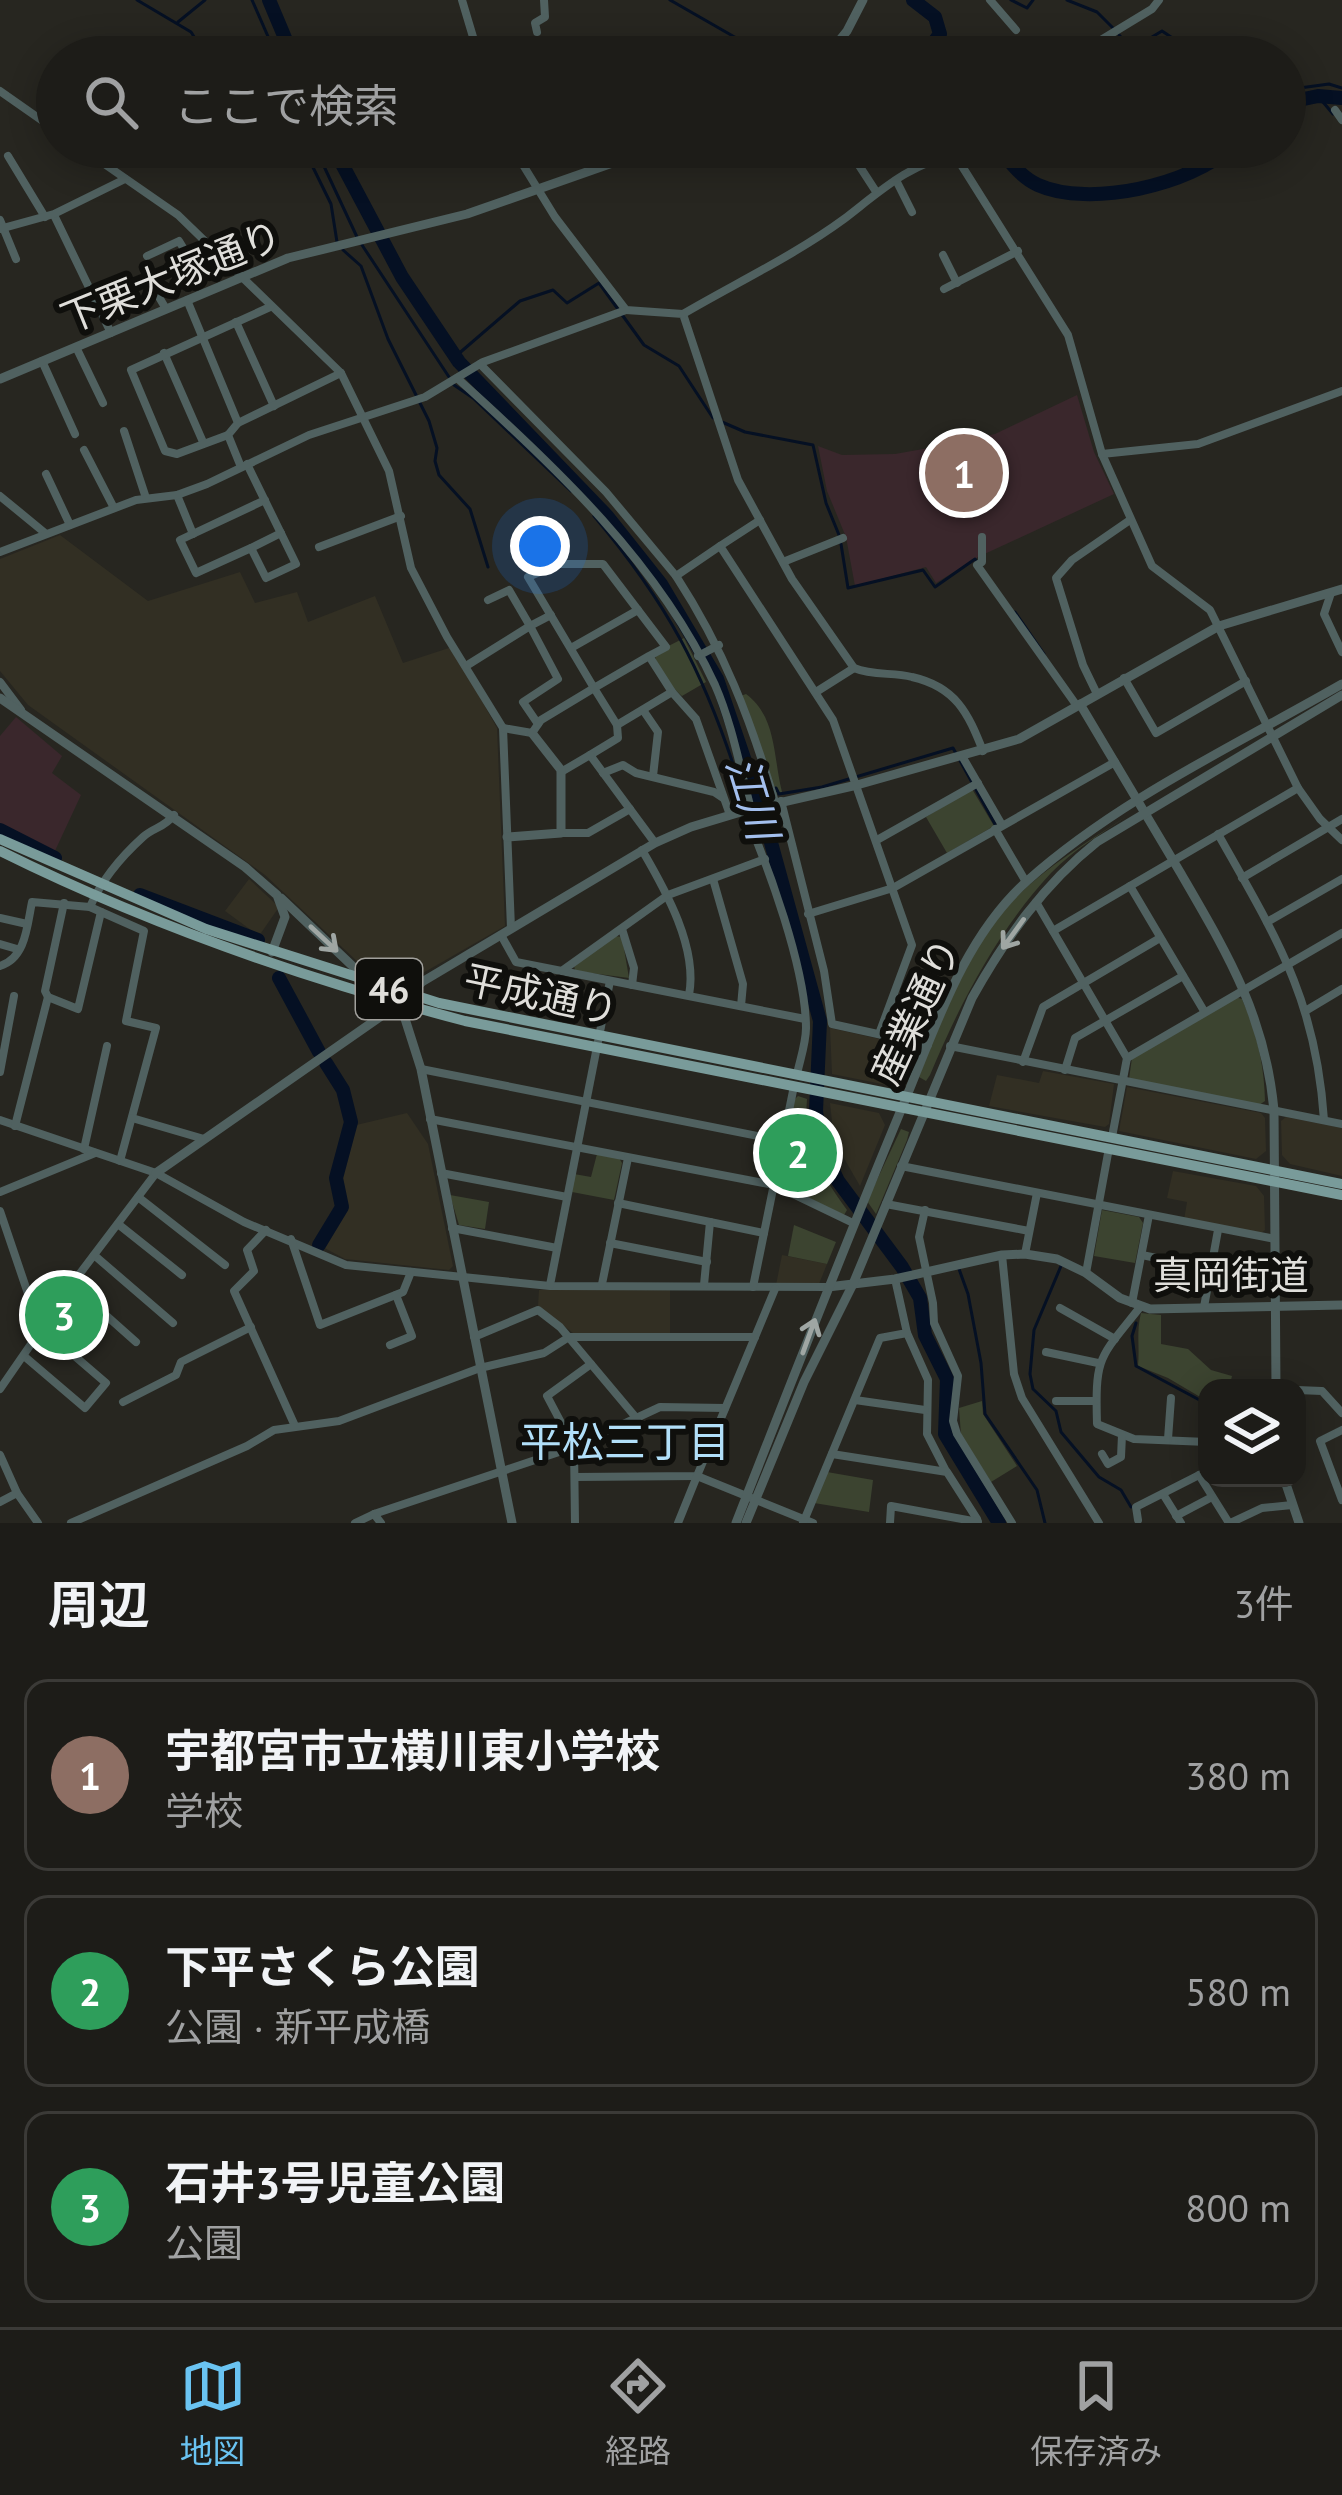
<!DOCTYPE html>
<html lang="ja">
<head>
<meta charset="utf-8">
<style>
	:root { --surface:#1d1c18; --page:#2a2925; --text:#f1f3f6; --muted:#a0a1a2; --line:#3b3a37; --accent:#6ac3f1 }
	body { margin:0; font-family:"PT Sans","Noto Sans JP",sans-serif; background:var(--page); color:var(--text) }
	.controls { position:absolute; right:36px; bottom:36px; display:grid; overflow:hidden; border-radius:24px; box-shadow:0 6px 30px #0003 }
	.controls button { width:108px; height:108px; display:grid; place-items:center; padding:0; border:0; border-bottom:3px solid var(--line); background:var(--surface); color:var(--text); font:60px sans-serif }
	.you { position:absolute; left:540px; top:546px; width:42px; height:42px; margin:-30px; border:9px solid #fff; border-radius:50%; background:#1a73e8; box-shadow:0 0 0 18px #1a73e833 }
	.badge { display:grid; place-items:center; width:78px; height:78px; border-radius:50%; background:var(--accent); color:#fff; font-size:39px; font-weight:700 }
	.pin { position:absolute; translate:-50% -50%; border:6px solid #fff; box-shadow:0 3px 12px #0006 }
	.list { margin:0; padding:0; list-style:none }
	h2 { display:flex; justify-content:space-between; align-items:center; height:156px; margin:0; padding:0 48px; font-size:51px }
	h2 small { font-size:39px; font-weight:400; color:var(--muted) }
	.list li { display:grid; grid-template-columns:78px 1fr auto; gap:36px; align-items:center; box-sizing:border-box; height:192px; margin:0 24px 24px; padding:0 24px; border:3px solid var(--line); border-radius:24px }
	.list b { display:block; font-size:45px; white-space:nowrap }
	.list p { margin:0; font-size:39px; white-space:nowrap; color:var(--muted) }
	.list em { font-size:39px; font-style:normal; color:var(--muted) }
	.icon { flex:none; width:66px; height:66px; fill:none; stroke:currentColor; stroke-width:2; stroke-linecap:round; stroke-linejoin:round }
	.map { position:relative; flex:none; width:1342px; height:1523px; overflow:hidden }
	.search { position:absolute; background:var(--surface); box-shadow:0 6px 30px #0003; left:36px; right:36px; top:36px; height:132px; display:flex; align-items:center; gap:30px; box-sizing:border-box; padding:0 42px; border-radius:66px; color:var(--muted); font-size:45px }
	.sheet { height:804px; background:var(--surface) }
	nav { display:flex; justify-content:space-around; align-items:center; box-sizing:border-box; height:168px; border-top:3px solid var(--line); background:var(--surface); font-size:33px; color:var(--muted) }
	nav a { display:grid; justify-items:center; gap:6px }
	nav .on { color:var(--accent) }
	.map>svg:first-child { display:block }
</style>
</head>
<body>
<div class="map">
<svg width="1342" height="1523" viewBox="0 0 1342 1523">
	<rect width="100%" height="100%" fill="#272620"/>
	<g fill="#322f23">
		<polygon points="60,535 148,601 240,572 255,603 297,592 308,622 375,596 403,663 452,647 497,728 505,926 409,981 375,978 265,875 28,705 0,671 0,559"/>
		<polygon points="249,879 279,907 259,936 225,911"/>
		<polygon points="830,1028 916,1047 904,1080 892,1086 832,1074"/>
		<polygon points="1043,1071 1114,1084 1109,1124 1105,1127 989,1106 997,1075 1039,1083"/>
		<polygon points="1127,1087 1261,1113 1265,1118 1266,1151 1256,1159 1119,1131"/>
		<polygon points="830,1103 879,1113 885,1125 860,1186 834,1141"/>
		<polygon points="407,1113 428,1144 453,1266 449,1270 345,1259 319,1245 342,1207 336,1179 352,1126"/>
		<polygon points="1286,1117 1342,1128 1342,1176 1290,1164 1282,1155 1281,1121"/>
		<polygon points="1173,1171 1256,1186 1264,1196 1265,1230 1260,1234 1184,1220 1187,1202 1167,1198"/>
		<polygon points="782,1255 827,1264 819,1284 776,1285"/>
		<polygon points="588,1288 670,1289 670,1334 573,1333 538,1306 539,1290"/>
	</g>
	<g fill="#3a272c">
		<polygon points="1077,395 1094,452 1114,494 978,557 936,583 926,567 855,586 846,537 827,491 818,446 842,455 895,454 951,444 995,434"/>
		<polygon points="16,717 62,756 52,773 81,795 54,853 0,826 0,736"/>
	</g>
	<g fill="#3c4430">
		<path d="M684,638L706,682L682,696C670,685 655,670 655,653Z"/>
		<path d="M746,694C777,717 773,757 782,792L770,796L738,697Z"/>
		<polygon points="972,789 994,826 947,853 926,817"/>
		<path d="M1127,816C1101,834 1073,850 1051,873C998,930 960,1003 930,1075L926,1081L919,1077C939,1021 962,959 1002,912C1037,872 1083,845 1127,816Z"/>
		<polygon points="615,936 622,937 629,978 575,971 574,965"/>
		<path d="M1235,997L1242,999C1257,1033 1264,1064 1265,1101L1259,1105L1129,1079L1132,1058Z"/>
		<path d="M798,1096L807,1099C803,1144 821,1174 847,1210L844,1215L781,1185L778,1180L794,1100Z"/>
		<polygon points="901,1129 909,1132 907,1140 876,1214 867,1201"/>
		<polygon points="597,1154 619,1158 622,1163 614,1200 572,1192 574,1174 591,1177"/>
		<polygon points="450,1195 489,1202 485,1229 459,1225"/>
		<polygon points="1102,1210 1139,1217 1143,1223 1135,1263 1094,1256"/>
		<polygon points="794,1225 836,1242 827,1264 788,1256"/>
		<path d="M1141,1313L1161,1315V1344L1188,1349L1211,1370L1232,1376L1229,1388H1207V1401L1168,1378L1138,1366C1140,1347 1136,1332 1141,1313Z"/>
		<polygon points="982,1401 983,1414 1017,1466 991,1482 961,1435 959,1408"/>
		<polygon points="827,1472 873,1480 869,1512 814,1503"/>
	</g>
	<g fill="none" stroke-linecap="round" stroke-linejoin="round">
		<g stroke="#051023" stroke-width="3">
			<polyline points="137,0 191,32 207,57"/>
			<polyline points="252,0 277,57"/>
			<polyline points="670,0 738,39 832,42"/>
			<polyline points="1011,0 1027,8 1033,0"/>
			<polyline points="1067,0 1097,12 1113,28"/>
			<polyline points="178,22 205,0"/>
			<polyline points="940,34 952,57"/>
			<polyline points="1119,35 1132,49 1162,31 1180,43 1189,57"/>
			<polyline points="842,42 869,42 909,57"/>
			<polyline points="1109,57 1130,50"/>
			<polyline points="1285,90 1329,84 1342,88"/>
			<polyline points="1318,96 1333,114"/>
			<polyline points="303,147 331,204 337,242"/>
			<polyline points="315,147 357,237"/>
			<polyline points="1170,147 1173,158 1189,173"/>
			<polyline points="362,245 449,377"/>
			<polyline points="343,250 361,266 388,339 429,421 437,448 435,461 439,475 470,509 488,567"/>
			<polyline points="456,356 520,301 553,290 567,303 599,283 644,345 679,366 713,418"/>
			<polyline points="454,385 473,398 571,491"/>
			<polyline points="722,422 745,432 813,445 826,503 839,535"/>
			<path d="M594,516C667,603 703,670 738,779"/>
			<polyline points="841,544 848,588 923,570 935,587 975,559 977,562"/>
			<polyline points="1015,612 1044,654"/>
			<polyline points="757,794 776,788 779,794 822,787 953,748 995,824"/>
			<polyline points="348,1110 353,1113"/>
			<polyline points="1061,1266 1034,1330 1030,1374 1033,1389 1056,1411 1061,1432 1099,1477 1121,1490 1131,1507"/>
			<polyline points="959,1269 968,1294 981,1363 985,1414 1037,1490 1045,1523"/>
			<polyline points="1136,1323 1132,1336 1136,1366 1207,1404"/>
		</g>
		<g stroke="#051023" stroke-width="14">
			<polyline points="269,0 293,57"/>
			<polyline points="913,0 935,17 940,34 923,57"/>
			<polyline points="1285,103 1318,96 1342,98"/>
			<polyline points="333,147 402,277 459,362 607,516 661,584 717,679 764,817 820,1021 816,1111 821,1145 838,1181 902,1267 920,1298 925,1335 947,1379 945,1434 999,1523"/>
			<path d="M997,147C1010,161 1020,177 1038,185C1089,208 1191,185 1231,147"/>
			<polyline points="0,830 55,858"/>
			<polyline points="140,895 258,940"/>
			<polyline points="279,978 319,1052"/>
			<polyline points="319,1245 342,1207 336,1178 351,1122 343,1090 326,1063"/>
		</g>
		<g stroke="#506160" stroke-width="8">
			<polyline points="462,0 479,57"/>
			<polyline points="990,0 1016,30"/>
			<polyline points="537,32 535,23 545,17 544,0"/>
			<polyline points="828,55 886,57"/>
			<polyline points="1073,57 1152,9 1159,0"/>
			<polyline points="0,91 57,131"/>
			<polyline points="1335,110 1342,120"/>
			<polyline points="80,147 178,215 341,373 389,471 411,568 447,637 503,728 511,928"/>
			<path d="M512,147L555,217L626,310L683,314L738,480L792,579L854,668C873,676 893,672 912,677C956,687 968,713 983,751"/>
			<polyline points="847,147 875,190"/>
			<polyline points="962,147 955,155 1068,335 1102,454 1152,566 1210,610 1298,788 1320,819 1342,840"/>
			<polyline points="1020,147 1034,163"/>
			<polyline points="8,156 45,217"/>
			<polyline points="896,180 912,212"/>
			<polyline points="54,215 111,333"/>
			<polyline points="0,220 16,259"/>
			<polyline points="0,229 54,214 125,179"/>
			<polyline points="943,255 957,283"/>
			<polyline points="147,256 179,241 190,259"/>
			<polyline points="177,266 214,248"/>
			<polyline points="145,273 166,309"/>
			<polyline points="944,289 1018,251"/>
			<polyline points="187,300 238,423 228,435 241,467"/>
			<path d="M683,314C736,283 795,255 844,219C878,193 911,162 955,155"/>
			<polyline points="236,322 274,406"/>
			<polyline points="76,347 103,403"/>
			<polyline points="164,353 203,442"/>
			<polyline points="42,361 75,434"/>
			<polyline points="480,364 606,492 676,576 720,546"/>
			<path d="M457,378C556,467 659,564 715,685C732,724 740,768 751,809"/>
			<polyline points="238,423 341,373"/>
			<polyline points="124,431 146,498"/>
			<polyline points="228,435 177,454 165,451 131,370 270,307"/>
			<polyline points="84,450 114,508"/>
			<polyline points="1102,454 1198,444 1342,391"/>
			<polyline points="247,464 296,564 266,578 251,548 196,573 180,540 265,500"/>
			<polyline points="46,474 70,525"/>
			<polyline points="177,495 193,534"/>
			<polyline points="0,496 45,533"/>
			<polyline points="760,520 720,546 833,720 912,945 879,1034"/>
			<polyline points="982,537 982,562 977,565 1077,706"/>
			<polyline points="319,547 401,516"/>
			<polyline points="251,548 281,533"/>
			<polyline points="0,552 136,500 177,495 207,484 309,435 425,397 483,362 626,310"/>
			<polyline points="783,562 843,538"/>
			<path d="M676,576C724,650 750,718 775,802"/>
			<polyline points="1331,593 1324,614 1342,652"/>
			<polyline points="488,600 509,590 530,626 551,615"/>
			<polyline points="571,648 638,610"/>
			<polyline points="649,656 594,688 528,577 558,564 603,564 666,647 649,656 672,692 696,719 730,815"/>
			<polyline points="698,656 719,645"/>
			<polyline points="466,666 530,626 558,679 523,702 538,724"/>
			<polyline points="1124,678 1156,733 1246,681"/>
			<polyline points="0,682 21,710"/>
			<polyline points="816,692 854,668"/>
			<polyline points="1097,694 1083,665 1056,578 1072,560 1130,520"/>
			<polyline points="643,710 658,732 653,776"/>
			<polyline points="617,725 672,692"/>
			<polyline points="503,728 532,733 541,720 594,688 617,725 618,738 590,755 655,843"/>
			<polyline points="962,756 1002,825"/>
			<polyline points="561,772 590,755"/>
			<polyline points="603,773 623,765 636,773 714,792 723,798"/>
			<polyline points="781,801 824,971 832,1024 928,1045"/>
			<path d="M744,811C768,865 806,969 806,1028C806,1043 800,1060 797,1074"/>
			<polyline points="995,829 1026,882"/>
			<polyline points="561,833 588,833 630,809"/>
			<path d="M1218,834C1276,937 1316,999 1324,1120"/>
			<polyline points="877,840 978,783"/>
			<path d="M642,850C666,891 698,948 689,995"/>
			<polyline points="1242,878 1342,819"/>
			<polyline points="713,879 743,984 741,1006"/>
			<polyline points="1130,886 1204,1011"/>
			<polyline points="1036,902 1127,1058 1112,1137"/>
			<path d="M90,907C101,881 122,856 143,837C154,827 164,828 174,815"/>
			<polyline points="808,914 893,888 1115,762"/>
			<polyline points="0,918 27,924"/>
			<polyline points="1267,922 1342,879"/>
			<polyline points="622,929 634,968 632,985"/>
			<polyline points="1053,931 1298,788"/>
			<polyline points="501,935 516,962 805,1019"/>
			<polyline points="0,944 17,949"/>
			<path d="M0,966C26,958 27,926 32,902L90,907L144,931L126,1021L156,1028L120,1161"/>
			<polyline points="563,970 668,895 765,859"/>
			<polyline points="48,997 45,991 64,903"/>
			<polyline points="1307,1010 1342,989"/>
			<polyline points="950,1046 1342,1124"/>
			<polyline points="1127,1058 1342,933"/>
			<polyline points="1023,1062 1043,1007 1160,938"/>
			<polyline points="421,1069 783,1141"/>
			<polyline points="1065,1070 1075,1038 1183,976"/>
			<polyline points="0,1072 14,996"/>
			<polyline points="132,1118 204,1139"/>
			<polyline points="430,1119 774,1185 853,1223"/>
			<polyline points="0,1120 156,1173 244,1222 346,1265 550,1286 828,1287"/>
			<polyline points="15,1126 48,997 78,1009 101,912"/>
			<polyline points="84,1149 107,1046"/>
			<polyline points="901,1166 1275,1239"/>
			<polyline points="441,1173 567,1197"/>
			<polyline points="0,1192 95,1153"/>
			<polyline points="138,1197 225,1265"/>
			<polyline points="618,1203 764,1233"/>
			<polyline points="886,1204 1029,1231"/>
			<polyline points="925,1210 919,1237 933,1303 934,1323 958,1376 953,1421 957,1434 1012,1523"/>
			<polyline points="0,1211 40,1329"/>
			<polyline points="118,1224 182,1275"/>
			<polyline points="452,1228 557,1248"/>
			<polyline points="266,1230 247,1250 254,1271 234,1291 295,1426"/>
			<polyline points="291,1239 320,1325 403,1292 411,1272"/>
			<polyline points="610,1243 707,1262"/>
			<polyline points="1025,1254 1037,1193"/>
			<polyline points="94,1255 173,1323"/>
			<polyline points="1002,1255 1014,1374 1022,1398 1099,1523"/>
			<polyline points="1142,1255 1209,1269"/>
			<polyline points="1086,1273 1109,1148"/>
			<polyline points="602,1284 628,1158"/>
			<polyline points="550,1285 610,981"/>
			<polyline points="704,1285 710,1222"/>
			<polyline points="753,1287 794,1086"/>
			<polyline points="62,1299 81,1313 91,1302 136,1342"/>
			<polyline points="1132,1303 1149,1215"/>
			<path d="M1141,1306C1099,1359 1095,1355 1097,1424L1134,1439L1207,1442"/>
			<polyline points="1204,1307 1218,1230"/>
			<polyline points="1060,1308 1115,1339"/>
			<polyline points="907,1333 928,1380 927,1434 946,1471"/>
			<polyline points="474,1337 538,1310 560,1327 638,1420"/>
			<polyline points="390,1345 412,1336 396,1295"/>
			<polyline points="1046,1352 1098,1363"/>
			<polyline points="24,1356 85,1408 106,1383 42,1328"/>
			<polyline points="591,1364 547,1396 574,1447 660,1407 725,1408"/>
			<polyline points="0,1389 78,1276 156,1173"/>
			<polyline points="1297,1390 1322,1391 1342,1413"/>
			<polyline points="855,1400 925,1410"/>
			<polyline points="1056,1401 1096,1401"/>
			<polyline points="123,1402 176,1375 181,1362 251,1327"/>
			<polyline points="1342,1430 1320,1441 1342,1500"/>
			<polyline points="1168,1439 1171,1398"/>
			<polyline points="832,1454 947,1472 977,1519"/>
			<polyline points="1102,1454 1108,1464 1121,1457 1122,1435"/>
			<polyline points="0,1455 17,1493 38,1523"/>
			<polyline points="1199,1475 1229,1523"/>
			<polyline points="575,1477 697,1476 775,1289"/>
			<polyline points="1163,1494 1181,1523"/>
			<polyline points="0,1502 17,1493"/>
			<polyline points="1176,1516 1212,1497"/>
			<polyline points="1138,1520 1136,1507 1207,1471"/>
			<polyline points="71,1523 247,1446 274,1430 339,1421 480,1368 544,1353 569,1337 755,1337"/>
			<polyline points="355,1523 374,1514"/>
			<polyline points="381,1523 374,1514 574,1447 575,1523"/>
			<polyline points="678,1523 697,1476 813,1523"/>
			<polyline points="803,1523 880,1338 907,1333 895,1279"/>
			<polyline points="890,1523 891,1506 978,1522"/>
			<polyline points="1230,1523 1262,1508 1292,1505"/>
		</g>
		<g stroke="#506160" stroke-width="9">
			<polyline points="826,57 847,31 863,0"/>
			<polyline points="0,379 288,258 467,214 658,147"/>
			<polyline points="0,698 245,867 277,895 285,917 272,952"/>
			<path d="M1080,704C1113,760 1147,816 1180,872C1227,953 1265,1015 1274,1110L1276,1388"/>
			<polyline points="507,837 561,833 561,770 532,733"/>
			<polyline points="281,898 364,977"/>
			<polyline points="400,1003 421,1069 512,1523"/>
			<polyline points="156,1173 400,1003 422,982 655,843 691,827 744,811 857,785 1019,739 1219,626 1342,589"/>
			<polyline points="828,1287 895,1279 1002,1255 1025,1254 1057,1259 1086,1273 1120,1298 1150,1309 1342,1305"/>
			<polyline points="1284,1478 1299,1523"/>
			<path d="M736,1523C790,1385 844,1247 901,1110C934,1032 962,939 1027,881C1119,799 1236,745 1342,684"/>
			<path d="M746,1523L804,1382L853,1284L972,998C1005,939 1044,884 1097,842L1342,695"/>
		</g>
		<g stroke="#799b9a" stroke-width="10">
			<polyline points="0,839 206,929 439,1003 1342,1184"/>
			<path d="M0,851C149,925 305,979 465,1021L1342,1195"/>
		</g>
	</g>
	<defs><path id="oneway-shaft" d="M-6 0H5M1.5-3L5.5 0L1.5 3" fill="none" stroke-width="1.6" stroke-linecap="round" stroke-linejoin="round" transform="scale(3)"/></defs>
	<g stroke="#9fa6a3">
		<use href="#oneway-shaft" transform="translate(1013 934) rotate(126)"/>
		<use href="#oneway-shaft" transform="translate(324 939) rotate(43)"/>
		<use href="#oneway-shaft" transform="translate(809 1336) rotate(-70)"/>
	</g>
	<g text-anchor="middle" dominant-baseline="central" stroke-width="12" stroke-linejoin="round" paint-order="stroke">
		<rect fill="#0f0f0c" stroke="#a1a09c" stroke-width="3" x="356" y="959" width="66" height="60" rx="9"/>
		<g font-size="36" font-weight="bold" fill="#dfdeda">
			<text x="389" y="989">46</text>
		</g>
		<g font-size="39" fill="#dfdeda" stroke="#0f0f0c">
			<text transform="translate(171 276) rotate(-22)">下栗大塚通り</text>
			<text transform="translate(541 994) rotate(12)">平成通り</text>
			<text transform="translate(915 1011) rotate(-65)">産業通り</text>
			<text x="1231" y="1274">真岡街道</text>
		</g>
		<g font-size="42" font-style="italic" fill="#a3bfee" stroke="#0f0f0c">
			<text transform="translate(753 798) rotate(73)">江川</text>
		</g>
		<g font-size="42" fill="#b1dff9" stroke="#0f0f0c">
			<text x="625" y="1441">平松三丁目</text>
		</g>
	</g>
</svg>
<div class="controls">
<button><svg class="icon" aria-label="layers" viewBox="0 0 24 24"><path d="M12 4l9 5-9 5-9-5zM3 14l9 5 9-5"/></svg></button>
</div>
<div class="you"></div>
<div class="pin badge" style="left:964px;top:473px;background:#8d6e63">1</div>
<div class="pin badge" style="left:798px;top:1153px;background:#2e9e5b">2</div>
<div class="pin badge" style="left:64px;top:1315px;background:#2e9e5b">3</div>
<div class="search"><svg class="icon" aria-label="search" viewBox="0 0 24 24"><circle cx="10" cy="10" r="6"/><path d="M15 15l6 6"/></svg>ここで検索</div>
</div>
<section class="sheet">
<h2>周辺<small>3件</small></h2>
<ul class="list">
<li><span class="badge" style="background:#8d6e63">1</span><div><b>宇都宮市立横川東小学校</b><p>学校</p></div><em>380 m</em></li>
<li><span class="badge" style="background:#2e9e5b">2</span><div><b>下平さくら公園</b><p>公園 · 新平成橋</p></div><em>580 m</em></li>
<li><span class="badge" style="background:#2e9e5b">3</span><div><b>石井3号児童公園</b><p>公園</p></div><em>800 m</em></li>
</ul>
</section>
<nav>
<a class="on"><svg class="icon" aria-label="map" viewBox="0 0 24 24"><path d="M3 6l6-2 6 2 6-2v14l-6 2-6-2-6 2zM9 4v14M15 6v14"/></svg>地図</a>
<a><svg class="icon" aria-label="directions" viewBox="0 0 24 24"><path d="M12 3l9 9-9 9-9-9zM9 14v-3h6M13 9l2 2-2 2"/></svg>経路</a>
<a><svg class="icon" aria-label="saved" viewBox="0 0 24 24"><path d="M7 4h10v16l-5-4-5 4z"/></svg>保存済み</a>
</nav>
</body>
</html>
